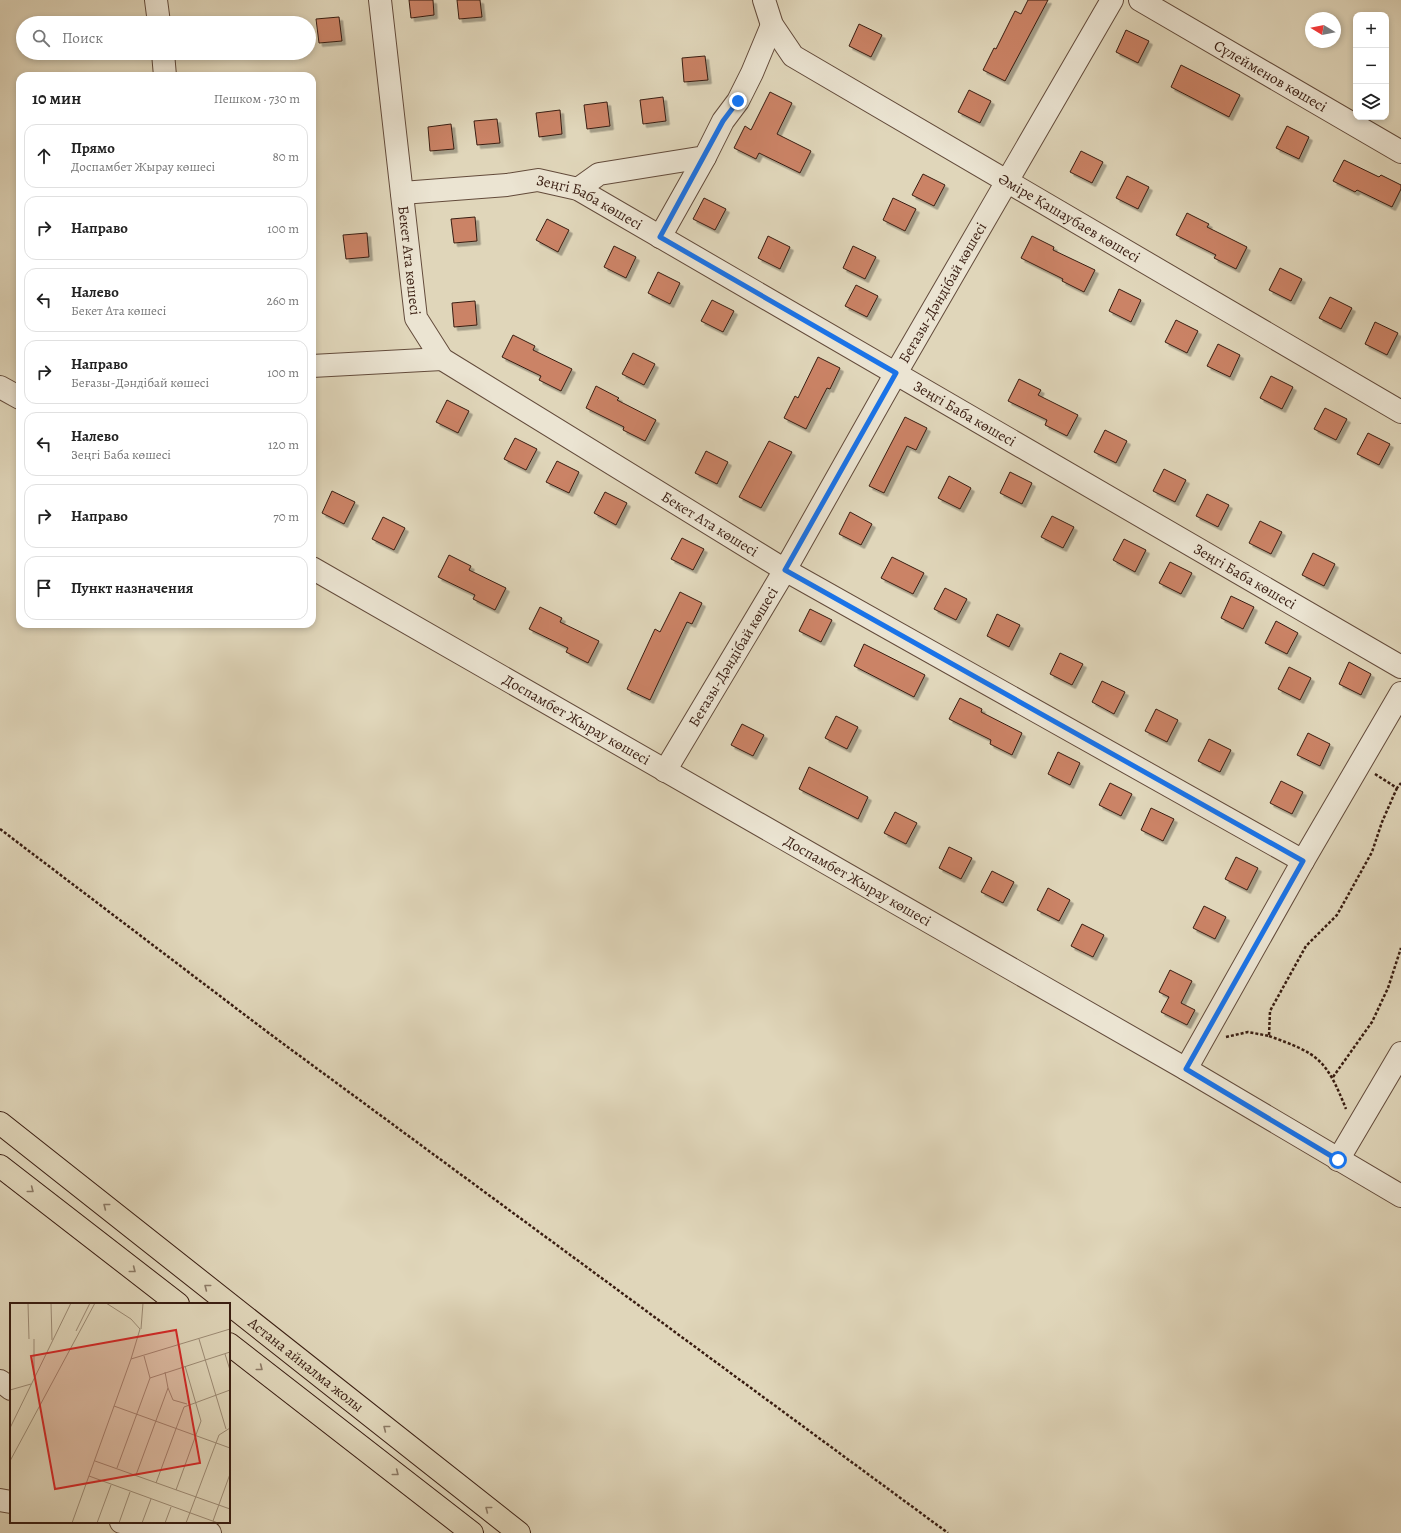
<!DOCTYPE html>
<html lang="ru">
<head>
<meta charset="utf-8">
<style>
	:root { --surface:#fff; --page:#f2f2f2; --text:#222; --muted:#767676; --line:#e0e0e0 }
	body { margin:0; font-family:Alegreya,serif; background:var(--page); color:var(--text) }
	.controls { position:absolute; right:12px; top:12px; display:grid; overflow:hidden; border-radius:8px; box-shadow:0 2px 6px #0003 }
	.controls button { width:36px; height:36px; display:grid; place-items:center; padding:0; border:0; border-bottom:1px solid var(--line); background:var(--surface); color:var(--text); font:20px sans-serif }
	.compass { position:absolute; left:1305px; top:12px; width:36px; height:36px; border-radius:50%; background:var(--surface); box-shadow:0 2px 6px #0003; rotate:280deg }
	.stop { position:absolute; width:12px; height:12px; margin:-9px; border:3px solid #1a73e8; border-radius:50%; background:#fff }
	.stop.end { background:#1a73e8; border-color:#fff; box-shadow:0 1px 4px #0008 }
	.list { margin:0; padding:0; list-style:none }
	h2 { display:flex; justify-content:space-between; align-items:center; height:52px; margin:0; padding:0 16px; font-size:17px }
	h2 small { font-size:13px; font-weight:400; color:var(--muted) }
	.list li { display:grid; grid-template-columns:26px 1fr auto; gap:12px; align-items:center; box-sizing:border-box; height:64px; margin:0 8px 8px; padding:0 8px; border:1px solid var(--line); border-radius:12px }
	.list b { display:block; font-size:15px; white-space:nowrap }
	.list p { margin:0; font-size:13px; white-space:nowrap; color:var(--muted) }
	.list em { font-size:13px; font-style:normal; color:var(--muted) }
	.icon { flex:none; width:22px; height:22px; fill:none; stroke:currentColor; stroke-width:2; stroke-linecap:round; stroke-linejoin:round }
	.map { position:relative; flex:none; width:1401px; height:1533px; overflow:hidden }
	.search { position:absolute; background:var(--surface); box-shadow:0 2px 6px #0003; left:16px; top:16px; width:300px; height:44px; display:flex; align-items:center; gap:10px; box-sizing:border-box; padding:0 14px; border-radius:22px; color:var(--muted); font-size:15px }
	.panel { position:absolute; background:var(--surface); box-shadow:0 2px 6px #0003; left:16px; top:72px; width:300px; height:556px; border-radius:12px }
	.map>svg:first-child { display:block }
</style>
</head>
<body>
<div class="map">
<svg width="1401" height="1533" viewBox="0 0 1401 1533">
	<defs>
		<filter id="shadow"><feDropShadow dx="3.5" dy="3.5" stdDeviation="0" flood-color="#0004"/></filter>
	</defs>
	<rect width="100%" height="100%" fill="#e0d6ba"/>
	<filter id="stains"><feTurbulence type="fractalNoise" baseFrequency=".005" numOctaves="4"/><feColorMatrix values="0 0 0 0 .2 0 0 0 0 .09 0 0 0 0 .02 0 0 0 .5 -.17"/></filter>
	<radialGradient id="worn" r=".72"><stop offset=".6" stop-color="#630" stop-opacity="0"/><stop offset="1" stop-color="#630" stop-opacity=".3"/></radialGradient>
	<g fill="#cb8366" stroke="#391d11" filter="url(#shadow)">
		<polygon points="409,0 433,0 434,15 411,18"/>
		<polygon points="457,0 480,0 482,17 459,19"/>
		<polygon points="1028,0 1048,0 1005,81 983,70 994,48 996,49 1015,11 1021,14"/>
		<polygon points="339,17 342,41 319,43 316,19"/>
		<polygon points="859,24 882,35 871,57 849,46"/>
		<polygon points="1126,30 1149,41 1138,63 1116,52"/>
		<polygon points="705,56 708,80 684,82 682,58"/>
		<polygon points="1181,65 1240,95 1229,117 1171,87"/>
		<polygon points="969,90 991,101 980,123 958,112"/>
		<polygon points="770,92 792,103 777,134 811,151 800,173 759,153 756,159 734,148 745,126 751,130"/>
		<polygon points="663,97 666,121 643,124 640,100"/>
		<polygon points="607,102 610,126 587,129 584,105"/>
		<polygon points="560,110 562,134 539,137 536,113"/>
		<polygon points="497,119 500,143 477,145 474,121"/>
		<polygon points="451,124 454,149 430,151 428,127"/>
		<polygon points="1287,126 1309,137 1299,159 1276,148"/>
		<polygon points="1081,151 1103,162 1092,183 1070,172"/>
		<polygon points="1344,160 1379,177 1381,175 1401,185 1401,189 1392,207 1357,190 1355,192 1333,181"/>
		<polygon points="923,174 945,185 934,206 912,195"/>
		<polygon points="1127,176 1149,187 1138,209 1116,198"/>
		<polygon points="704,198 726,209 715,230 693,219"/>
		<polygon points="893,198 916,209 905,231 883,220"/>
		<polygon points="1187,213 1209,224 1207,227 1247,247 1236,269 1214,258 1216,255 1176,235"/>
		<polygon points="475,217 477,241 454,243 451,219"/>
		<polygon points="547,219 569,230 558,252 536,240"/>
		<polygon points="367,233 369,257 346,259 343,235"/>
		<polygon points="768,236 790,247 780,269 758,258"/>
		<polygon points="1032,236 1054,247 1053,250 1095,270 1084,292 1062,281 1063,279 1021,258"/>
		<polygon points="614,246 636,257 626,278 604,267"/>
		<polygon points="853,246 876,257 865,279 843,268"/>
		<polygon points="1280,268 1302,279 1291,301 1269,290"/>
		<polygon points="658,272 680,283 670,304 648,293"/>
		<polygon points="856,285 878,296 867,317 845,306"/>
		<polygon points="1119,289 1141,300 1131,322 1109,311"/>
		<polygon points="1330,297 1352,308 1341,329 1319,318"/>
		<polygon points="712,300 734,311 723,332 701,321"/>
		<polygon points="475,301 477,325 454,327 452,303"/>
		<polygon points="1176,320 1198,331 1187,353 1165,342"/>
		<polygon points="1375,322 1398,333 1387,355 1365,344"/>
		<polygon points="513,335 535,346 533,350 572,369 561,391 539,380 541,376 502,357"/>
		<polygon points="1218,344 1240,355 1230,377 1207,366"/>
		<polygon points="633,353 655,364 644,385 622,374"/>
		<polygon points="818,357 840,368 830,389 827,388 806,429 784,418 795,396 798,398"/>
		<polygon points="1271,376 1293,387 1282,409 1260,398"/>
		<polygon points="1019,379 1041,390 1038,395 1078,415 1067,436 1045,425 1047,420 1008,401"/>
		<polygon points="596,386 619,398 617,400 656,420 645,441 623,430 624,427 586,408"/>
		<polygon points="447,400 469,411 458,433 436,422"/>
		<polygon points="1325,408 1347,419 1336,440 1314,429"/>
		<polygon points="905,417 927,428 916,450 907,446 884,493 869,486"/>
		<polygon points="1105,430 1127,441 1116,463 1094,452"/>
		<polygon points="1368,433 1390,444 1379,465 1357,454"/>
		<polygon points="515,438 537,449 526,470 504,459"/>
		<polygon points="769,441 792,452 761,508 739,497"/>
		<polygon points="706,451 728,462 717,484 695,473"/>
		<polygon points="557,461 579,472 569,493 546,482"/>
		<polygon points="1164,469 1186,480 1175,502 1153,491"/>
		<polygon points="1010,472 1032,483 1022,504 1000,493"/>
		<polygon points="949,476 971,488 960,509 938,498"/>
		<polygon points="332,491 355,502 344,524 322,513"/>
		<polygon points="605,492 627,503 616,525 594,513"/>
		<polygon points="1207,494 1229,505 1218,527 1196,516"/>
		<polygon points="850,512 872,524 861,545 839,534"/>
		<polygon points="1052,516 1074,527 1063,548 1041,537"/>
		<polygon points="383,517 405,528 394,550 372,539"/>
		<polygon points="1260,521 1282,532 1271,554 1249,543"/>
		<polygon points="682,538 704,549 693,570 671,559"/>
		<polygon points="1124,539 1146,550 1135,572 1113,560"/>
		<polygon points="1313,553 1335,564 1324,586 1302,575"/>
		<polygon points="449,555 471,566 469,570 506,588 495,610 473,599 475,595 438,577"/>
		<polygon points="892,557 924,573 913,594 881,578"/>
		<polygon points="1170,562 1192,573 1181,594 1159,583"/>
		<polygon points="945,588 967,599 956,620 934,609"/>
		<polygon points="680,592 702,603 692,624 687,622 650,700 627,689 655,629 660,632"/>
		<polygon points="1231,596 1254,607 1243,629 1221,618"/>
		<polygon points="540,607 562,618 560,622 599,641 588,663 566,652 568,648 529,629"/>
		<polygon points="810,609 832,620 821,642 799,631"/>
		<polygon points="997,614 1020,625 1009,647 987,636"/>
		<polygon points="1276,621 1298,633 1287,654 1265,643"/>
		<polygon points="864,644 925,675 914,697 854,666"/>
		<polygon points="1060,653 1083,664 1072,685 1050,674"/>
		<polygon points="1349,662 1371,674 1361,695 1339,684"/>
		<polygon points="1289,667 1311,678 1300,700 1278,689"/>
		<polygon points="1102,681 1125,692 1114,714 1092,702"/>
		<polygon points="960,698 982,709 981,712 1022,733 1012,755 990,744 991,740 949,719"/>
		<polygon points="1156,709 1178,720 1167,742 1145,731"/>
		<polygon points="836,716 858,727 847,749 825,738"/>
		<polygon points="742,724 764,735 753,756 731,745"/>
		<polygon points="1308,733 1330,744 1320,766 1297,755"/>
		<polygon points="1209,739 1231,750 1220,772 1198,761"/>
		<polygon points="1058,752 1080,763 1070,785 1048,774"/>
		<polygon points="809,767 868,797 858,819 799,789"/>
		<polygon points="1281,781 1303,792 1292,814 1270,803"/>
		<polygon points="1110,783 1132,794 1121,816 1099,805"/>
		<polygon points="1151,808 1174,819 1163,841 1141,830"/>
		<polygon points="895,812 917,823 906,844 884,833"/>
		<polygon points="949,847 972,858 961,879 939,868"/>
		<polygon points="1236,857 1258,868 1247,890 1225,879"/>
		<polygon points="992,871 1014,882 1003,903 981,892"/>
		<polygon points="1048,888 1070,900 1059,921 1037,910"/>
		<polygon points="1204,906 1226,917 1215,939 1193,928"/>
		<polygon points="1082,924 1104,935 1093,957 1071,946"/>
		<polygon points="1170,970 1192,981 1181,1003 1195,1010 1187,1025 1161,1012 1169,997 1159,992"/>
	</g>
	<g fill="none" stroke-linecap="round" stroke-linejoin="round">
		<defs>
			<g id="minor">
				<polyline points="156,0 159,23"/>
				<path id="s1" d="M380,0L416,318L442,359L785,570L1303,861"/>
				<path id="s2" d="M764,0L772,25L793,56L1401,412"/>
				<path id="s3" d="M1140,0L1401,152"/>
				<polyline points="163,53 165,76"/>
				<polyline points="578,189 599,174 705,157 723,121 738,101 752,73 772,25"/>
				<path id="s4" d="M402,193L507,185L538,180L578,189L1401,667"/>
				<polyline points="660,237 705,157"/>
				<polyline points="312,366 442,359"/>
				<polyline points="0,387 20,398"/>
				<path id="s5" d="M312,568L1186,1069L1401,1196"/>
				<path id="s6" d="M665,771L785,570L896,373L1112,0"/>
				<polyline points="1186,1069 1303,861 1401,693"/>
				<polyline points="1338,1160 1401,1053"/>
				<polyline points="0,1381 11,1389"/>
				<polyline points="0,1500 11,1502"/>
				<polyline points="121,1522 182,1533"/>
				<polyline points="195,1522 210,1533"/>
			</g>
			<g id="highway">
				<path id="s7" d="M0,1123L519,1533"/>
				<polyline points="0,1166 178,1304"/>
				<polyline points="229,1344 472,1533"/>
			</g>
		</defs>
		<use href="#minor" stroke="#634b3b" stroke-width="24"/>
		<use href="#highway" stroke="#391d11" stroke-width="24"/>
		<g stroke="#391d11" stroke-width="2.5" stroke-dasharray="3 2" stroke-linecap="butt">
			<polyline points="1375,774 1397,788 1401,783"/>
			<polyline points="0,829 270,1034 948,1533"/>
			<path d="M1269,1036C1319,1054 1326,1059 1346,1109"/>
			<polyline points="1226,1037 1248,1032 1269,1036 1270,1011 1306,946 1337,915 1372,852 1382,822 1397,788"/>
			<polyline points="1333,1077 1372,1022 1388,988 1401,948"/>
		</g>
		<use href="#minor" stroke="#ebe4d2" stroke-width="22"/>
		<use href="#highway" stroke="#e0d6ba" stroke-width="22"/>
	</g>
	<defs><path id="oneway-chevron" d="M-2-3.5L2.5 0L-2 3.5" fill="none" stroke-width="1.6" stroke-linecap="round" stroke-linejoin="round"/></defs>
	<g stroke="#8c7a66">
		<use href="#oneway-chevron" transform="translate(31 1190) rotate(38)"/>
		<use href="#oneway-chevron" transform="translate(106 1206) rotate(-142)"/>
		<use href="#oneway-chevron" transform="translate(133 1270) rotate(38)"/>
		<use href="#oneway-chevron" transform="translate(207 1287) rotate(-142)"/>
		<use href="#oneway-chevron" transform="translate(260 1368) rotate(38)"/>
		<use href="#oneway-chevron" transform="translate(386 1428) rotate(-142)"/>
		<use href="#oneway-chevron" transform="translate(396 1473) rotate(38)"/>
		<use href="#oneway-chevron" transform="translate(488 1509) rotate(-142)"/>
	</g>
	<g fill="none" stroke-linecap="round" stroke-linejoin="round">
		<polyline stroke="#1a73e8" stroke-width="5" points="738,101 723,121 660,237 896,373 785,570 1303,861 1186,1069 1338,1160"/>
	</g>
	<g text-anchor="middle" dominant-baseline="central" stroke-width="3" stroke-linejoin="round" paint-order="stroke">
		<g font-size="15" fill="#391d11" stroke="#ebe4d2">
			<text stroke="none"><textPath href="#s3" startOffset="151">Сүлейменов көшесі</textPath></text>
			<text stroke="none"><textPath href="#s4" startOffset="193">Зеңгі Баба көшесі</textPath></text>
			<text stroke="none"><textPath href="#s2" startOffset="384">Әміре Қашаубаев көшесі</textPath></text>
			<text stroke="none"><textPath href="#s1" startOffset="262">Бекет Ата көшесі</textPath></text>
			<text stroke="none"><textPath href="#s6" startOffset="553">Беғазы-Дәндібай көшесі</textPath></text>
			<text stroke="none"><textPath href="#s4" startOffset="625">Зеңгі Баба көшесі</textPath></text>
			<text stroke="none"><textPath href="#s1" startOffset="683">Бекет Ата көшесі</textPath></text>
			<text stroke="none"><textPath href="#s4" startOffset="949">Зеңгі Баба көшесі</textPath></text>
			<text stroke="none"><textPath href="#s6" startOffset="133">Беғазы-Дәндібай көшесі</textPath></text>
			<text stroke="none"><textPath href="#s5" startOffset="305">Доспамбет Жырау көшесі</textPath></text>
			<text stroke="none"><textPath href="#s5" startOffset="629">Доспамбет Жырау көшесі</textPath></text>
			<text stroke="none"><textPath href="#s7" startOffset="390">Астана айналма жолы</textPath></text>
		</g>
	</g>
	<g transform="translate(10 1303)">
		<rect width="220" height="220" fill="#e0d6ba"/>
		<path fill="none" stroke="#9d8c76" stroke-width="1" d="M18,0L19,36M41,0L42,37M96,0L121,16L130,26L121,56M131,26L133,0M66,28L80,0M189,36L216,126M215,51L220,67M134,53L140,75M24,72V36M158,85L163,97L177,101M0,87L21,81M104,103L220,145M0,125L61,0M0,158L85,0M85,158L220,206M107,165L140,75L220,49M126,172L158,85L155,69M79,173L208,220M146,180L174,104L220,87M166,187L191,118L175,63M203,218L220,171M62,220L121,56L220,26M87,220L101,182M109,220L120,189M132,220L141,196M155,220L161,204M176,220L209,132L220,125"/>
		<path fill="#d62828" fill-opacity="0.15" stroke="#d62828" stroke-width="2" d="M166,27L190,160L45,186L21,53Z"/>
		<rect width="220" height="220" fill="none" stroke="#391d11" stroke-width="2"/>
	</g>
	<rect width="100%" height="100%" filter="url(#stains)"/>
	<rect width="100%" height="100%" fill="url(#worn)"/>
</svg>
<div class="controls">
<button>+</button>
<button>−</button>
<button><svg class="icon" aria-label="layers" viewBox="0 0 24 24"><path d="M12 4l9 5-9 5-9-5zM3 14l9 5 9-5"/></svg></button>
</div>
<svg class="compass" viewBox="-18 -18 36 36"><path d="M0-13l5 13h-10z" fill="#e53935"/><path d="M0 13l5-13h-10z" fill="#767676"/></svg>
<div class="stop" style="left:1338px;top:1160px"></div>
<div class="stop end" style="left:738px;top:101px"></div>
<div class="search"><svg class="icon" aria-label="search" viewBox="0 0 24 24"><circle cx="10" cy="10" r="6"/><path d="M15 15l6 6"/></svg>Поиск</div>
<section class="panel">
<h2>10 мин<small>Пешком · 730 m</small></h2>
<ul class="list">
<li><svg class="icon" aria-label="ahead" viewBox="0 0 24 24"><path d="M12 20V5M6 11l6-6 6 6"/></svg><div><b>Прямо</b><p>Доспамбет Жырау көшесі</p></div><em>80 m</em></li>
<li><svg class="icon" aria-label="right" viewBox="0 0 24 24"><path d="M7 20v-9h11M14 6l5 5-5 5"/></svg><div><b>Направо</b></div><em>100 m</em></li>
<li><svg class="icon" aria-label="left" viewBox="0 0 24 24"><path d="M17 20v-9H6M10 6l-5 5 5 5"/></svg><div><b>Налево</b><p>Бекет Ата көшесі</p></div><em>260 m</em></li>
<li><svg class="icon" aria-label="right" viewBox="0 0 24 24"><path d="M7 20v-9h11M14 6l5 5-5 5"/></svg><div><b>Направо</b><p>Беғазы-Дәндібай көшесі</p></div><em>100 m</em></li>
<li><svg class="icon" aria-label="left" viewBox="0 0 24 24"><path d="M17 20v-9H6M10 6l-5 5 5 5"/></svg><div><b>Налево</b><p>Зеңгі Баба көшесі</p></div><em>120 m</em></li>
<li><svg class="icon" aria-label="right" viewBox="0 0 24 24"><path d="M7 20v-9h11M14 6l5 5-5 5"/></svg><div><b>Направо</b></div><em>70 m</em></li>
<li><svg class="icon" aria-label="arrive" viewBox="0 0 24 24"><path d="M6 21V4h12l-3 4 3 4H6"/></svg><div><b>Пункт назначения</b></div></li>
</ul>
</section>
</div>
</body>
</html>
